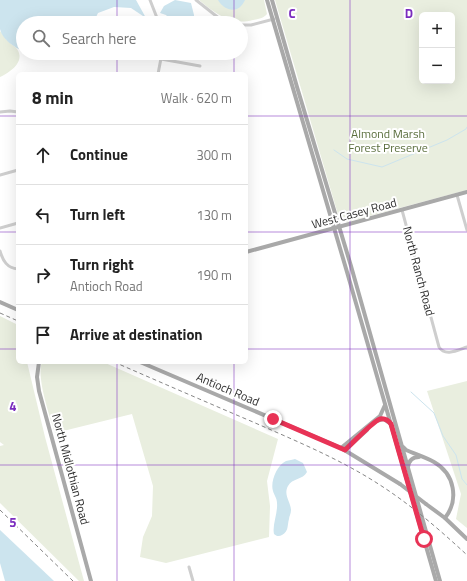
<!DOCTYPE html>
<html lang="en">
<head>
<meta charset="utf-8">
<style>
	:root { --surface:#fff; --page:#f6f6f6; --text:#222; --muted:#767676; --line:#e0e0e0 }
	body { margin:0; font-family:"Titillium Web",sans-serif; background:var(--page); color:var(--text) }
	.controls { position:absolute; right:12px; top:12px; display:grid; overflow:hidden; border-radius:6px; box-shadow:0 4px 16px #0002 }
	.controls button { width:36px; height:36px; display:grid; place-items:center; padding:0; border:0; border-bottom:1px solid var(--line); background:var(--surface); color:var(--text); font:20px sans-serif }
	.stop { position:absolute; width:12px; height:12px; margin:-9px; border:3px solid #e83356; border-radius:50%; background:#fff }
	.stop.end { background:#e83356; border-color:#fff; box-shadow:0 1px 4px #0008 }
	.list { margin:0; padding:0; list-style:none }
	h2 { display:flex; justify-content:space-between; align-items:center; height:52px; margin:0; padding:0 16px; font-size:17px }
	h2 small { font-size:13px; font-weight:400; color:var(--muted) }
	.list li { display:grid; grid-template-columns:26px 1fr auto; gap:12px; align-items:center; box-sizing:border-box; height:60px; padding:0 16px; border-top:1px solid var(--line) }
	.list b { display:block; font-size:15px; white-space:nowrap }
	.list p { margin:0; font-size:13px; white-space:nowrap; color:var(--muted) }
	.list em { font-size:13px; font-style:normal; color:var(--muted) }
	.icon { flex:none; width:22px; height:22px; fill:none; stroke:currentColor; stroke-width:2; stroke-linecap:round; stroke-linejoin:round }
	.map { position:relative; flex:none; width:467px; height:581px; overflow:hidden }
	.search { position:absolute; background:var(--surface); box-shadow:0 4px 16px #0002; left:16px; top:16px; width:232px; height:44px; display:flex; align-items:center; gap:10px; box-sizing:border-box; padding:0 14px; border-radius:22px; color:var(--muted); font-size:15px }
	.panel { position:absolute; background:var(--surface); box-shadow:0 4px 16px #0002; left:16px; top:72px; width:232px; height:292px; border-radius:6px }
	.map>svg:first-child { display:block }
</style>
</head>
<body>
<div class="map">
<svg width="467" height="581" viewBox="0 0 467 581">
	<rect width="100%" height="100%" fill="#fff"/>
	<g fill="#e9eedf" fill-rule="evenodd">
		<path d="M199,0H264L267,14C264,18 259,19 253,20C231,26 216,14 199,0Z"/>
		<path d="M275,0H467V190L347,222H342L339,218ZM422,15H452V81H422Z"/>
		<path d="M0,31C4,35 6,40 10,43C12,45 16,47 17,49C26,62 9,73 0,77Z"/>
		<polygon points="0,316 18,325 18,362 27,362 45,437 84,581 79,581 0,503 0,446 4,445 0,442"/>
		<path d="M42,362H103L278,439L267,481L270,506L269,537L166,563L140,557L143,537L152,516L153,486L132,414L55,433C50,417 36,377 42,362Z"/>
		<polygon points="467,381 467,528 456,519 461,494 427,391"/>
	</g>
	<g fill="#cce4ee">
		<path d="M0,0H136L146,18L131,8L114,7L98,13L93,23H23V51C15,48 2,39 0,29C0,22 0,8 0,0Z"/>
		<polygon points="175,0 191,3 194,15 194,23 173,23 166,15 160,13 164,6"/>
		<path d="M218,0H245C239,14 225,12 218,0Z"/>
		<path d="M295,459L303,463L307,472C303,480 292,478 288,486C283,495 291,502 291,510C291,514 289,516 289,519C287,526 289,531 282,535C279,537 276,536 274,534C272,525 278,513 277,503C277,498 274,495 273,491C270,482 277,465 286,461C289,460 293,460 295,459Z"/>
		<polygon points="0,530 54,581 5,581 0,563"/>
	</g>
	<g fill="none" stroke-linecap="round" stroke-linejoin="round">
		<g stroke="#cce4ee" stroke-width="1">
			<polyline points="334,150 347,159 382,167 447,140 466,129 467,127"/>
			<polyline points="411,392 434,413 443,436 456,455 462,479 467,485"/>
		</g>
		<g stroke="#cecece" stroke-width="3">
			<polyline points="150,0 159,23"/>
			<polyline points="196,0 220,19 230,23"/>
			<polyline points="241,25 251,25 274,19"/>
			<polyline points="161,59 200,66"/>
			<polyline points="158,74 162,53"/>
			<polyline points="0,112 10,111 18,112"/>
			<polyline points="0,175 18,170"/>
			<polyline points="457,195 467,230"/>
			<path d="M402,210L439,347C445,357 458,350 467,347"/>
			<polyline points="0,228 18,223"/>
			<path d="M0,251C3,261 7,268 18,269"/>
			<polyline points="189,567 193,581"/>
		</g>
		<g stroke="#a9a9a9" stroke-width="4">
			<polyline points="267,0 347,272 436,581"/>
			<polyline points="272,0 297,87 351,266 440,581"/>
			<polyline points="246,252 467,192"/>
			<polyline points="0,302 18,310"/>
			<polyline points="39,362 37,377 39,391 91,581"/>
			<polyline points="140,362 341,448 400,484"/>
			<polyline points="376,421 384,419 391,424"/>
			<path d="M403,447L406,450C415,454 425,457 434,462C455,474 459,500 445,518"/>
			<polyline points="341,448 380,416 385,405"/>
			<polyline points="345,450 367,430"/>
			<path d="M408,467C409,460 413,457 419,457"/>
			<polyline points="426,504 445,518 467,539"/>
		</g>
		<g stroke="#868686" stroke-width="1" stroke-dasharray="4 3" stroke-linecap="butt">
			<polyline points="0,313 18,321"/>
			<path d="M114,362C160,382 206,402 253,422C296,441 340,459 380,485C411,505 440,530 467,555"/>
			<polyline points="0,510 73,581"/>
		</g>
		<polyline stroke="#a9a9a9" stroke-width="4" points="400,484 426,504"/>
	</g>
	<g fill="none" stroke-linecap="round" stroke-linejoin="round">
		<path stroke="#e83356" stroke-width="5" d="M273,419L345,450C352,444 372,422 380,419C385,418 388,420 391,424L424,539"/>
	</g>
	<path fill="none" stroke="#7b2cbf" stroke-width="1" stroke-opacity="0.55" d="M117,0V23M234,0V23M350,0V581M117,53V74M234,53V74M0,116H18M246,116H467M0,232H18M246,232H467M0,349H18M246,349H467M117,362V581M234,362V581M0,465H467"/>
	<g text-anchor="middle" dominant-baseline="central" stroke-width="4" stroke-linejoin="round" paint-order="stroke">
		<g font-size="12" fill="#5a6e3d" stroke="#fff">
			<text x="388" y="133">Almond Marsh<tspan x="388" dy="14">Forest Preserve</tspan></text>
		</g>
		<g font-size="12" fill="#313131" stroke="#fff">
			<text transform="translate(354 213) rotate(-15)">West Casey Road</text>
			<text transform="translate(419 271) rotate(75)">North Ranch Road</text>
			<text transform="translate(228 389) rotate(23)">Antioch Road</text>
			<text transform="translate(71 469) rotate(75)">North Midlothian Road</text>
		</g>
	</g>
	<g font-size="13" text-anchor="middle" font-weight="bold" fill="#7b2cbf" stroke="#fff" stroke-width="4" stroke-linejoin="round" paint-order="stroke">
		<text x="292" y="18">C</text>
		<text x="409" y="18">D</text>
		<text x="13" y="411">4</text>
		<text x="13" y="527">5</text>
	</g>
</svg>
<div class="controls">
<button>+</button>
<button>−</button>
</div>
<div class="stop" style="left:424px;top:539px"></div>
<div class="stop end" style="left:273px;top:419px"></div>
<div class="search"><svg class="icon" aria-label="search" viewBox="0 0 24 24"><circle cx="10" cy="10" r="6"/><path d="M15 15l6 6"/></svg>Search here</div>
<section class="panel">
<h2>8 min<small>Walk · 620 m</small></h2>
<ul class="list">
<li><svg class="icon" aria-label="ahead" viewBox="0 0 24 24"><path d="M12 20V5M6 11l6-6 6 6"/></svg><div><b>Continue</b></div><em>300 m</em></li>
<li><svg class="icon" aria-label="left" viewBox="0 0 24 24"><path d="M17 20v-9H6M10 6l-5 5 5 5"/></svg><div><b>Turn left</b></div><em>130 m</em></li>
<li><svg class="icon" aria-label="right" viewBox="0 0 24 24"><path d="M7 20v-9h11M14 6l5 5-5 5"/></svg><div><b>Turn right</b><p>Antioch Road</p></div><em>190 m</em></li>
<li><svg class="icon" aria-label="arrive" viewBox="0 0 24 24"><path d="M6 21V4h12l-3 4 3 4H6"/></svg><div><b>Arrive at destination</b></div></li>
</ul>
</section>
</div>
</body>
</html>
